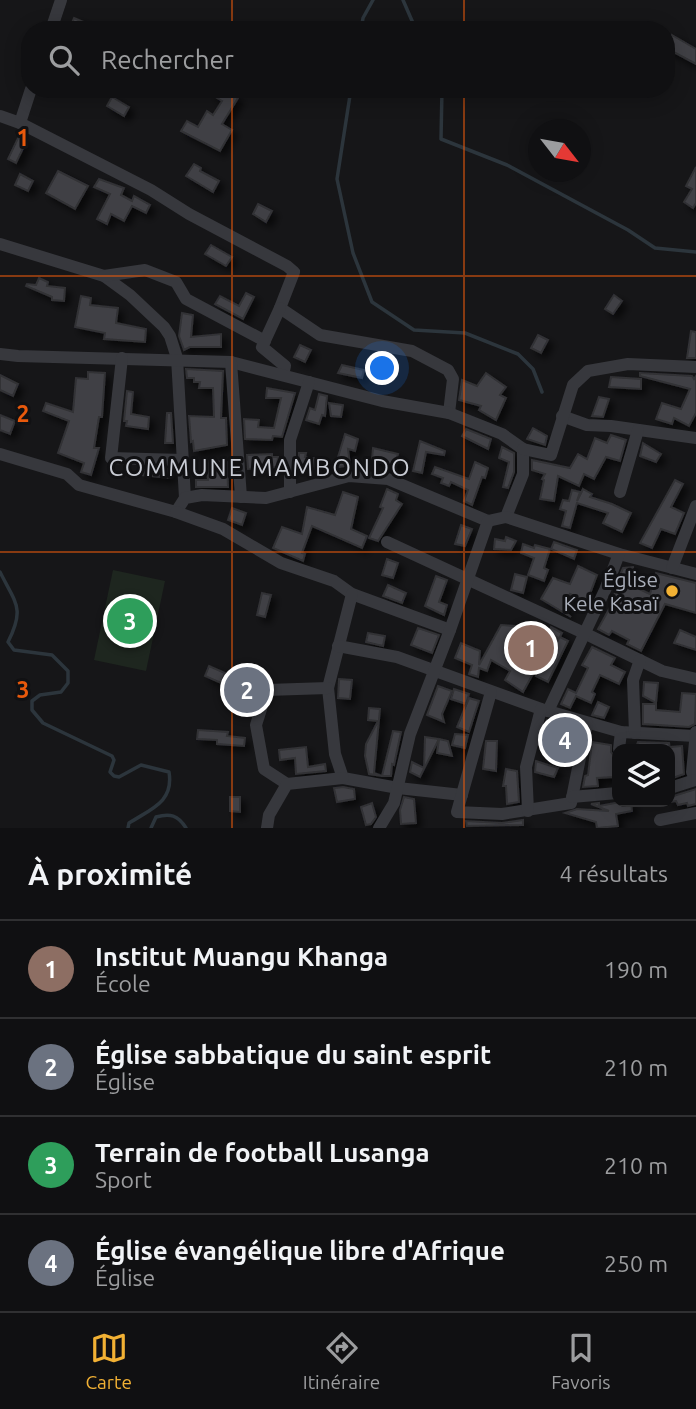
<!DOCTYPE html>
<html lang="fr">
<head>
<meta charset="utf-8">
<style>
	:root { --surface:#101012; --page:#1e1e20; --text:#f1f3f6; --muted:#9c9d9f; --line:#303032; --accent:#f2b134 }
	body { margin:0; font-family:Ubuntu,sans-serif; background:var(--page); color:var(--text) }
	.controls { position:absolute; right:21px; bottom:21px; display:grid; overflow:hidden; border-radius:14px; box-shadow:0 4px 18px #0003 }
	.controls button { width:63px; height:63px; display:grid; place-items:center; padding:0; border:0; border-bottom:2px solid var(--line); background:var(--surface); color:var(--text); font:35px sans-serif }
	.compass { position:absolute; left:528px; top:119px; width:63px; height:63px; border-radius:50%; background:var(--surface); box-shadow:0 4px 18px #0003; rotate:121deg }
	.you { position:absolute; left:383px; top:369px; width:24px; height:24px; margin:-18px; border:5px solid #fff; border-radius:50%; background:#1a73e8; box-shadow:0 0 0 10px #1a73e833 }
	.badge { display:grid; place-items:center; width:46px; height:46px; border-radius:50%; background:var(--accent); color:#fff; font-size:23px; font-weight:700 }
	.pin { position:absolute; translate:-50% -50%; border:4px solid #fff; box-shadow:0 2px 7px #0006 }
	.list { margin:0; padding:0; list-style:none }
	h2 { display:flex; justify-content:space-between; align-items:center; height:91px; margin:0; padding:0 28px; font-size:30px }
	h2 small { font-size:23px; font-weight:400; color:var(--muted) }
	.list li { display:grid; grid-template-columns:46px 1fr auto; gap:21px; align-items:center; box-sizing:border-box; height:98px; padding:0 28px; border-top:2px solid var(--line) }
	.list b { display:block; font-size:26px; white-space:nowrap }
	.list p { margin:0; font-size:23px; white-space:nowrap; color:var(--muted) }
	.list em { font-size:23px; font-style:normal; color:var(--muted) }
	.icon { flex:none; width:38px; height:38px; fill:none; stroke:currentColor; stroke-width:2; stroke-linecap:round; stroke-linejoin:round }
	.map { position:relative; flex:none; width:696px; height:828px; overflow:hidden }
	.search { position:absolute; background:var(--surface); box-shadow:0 4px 18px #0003; left:21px; right:21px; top:21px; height:77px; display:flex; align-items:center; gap:18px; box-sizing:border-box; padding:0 24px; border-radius:28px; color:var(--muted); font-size:26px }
	.sheet { height:483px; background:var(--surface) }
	nav { display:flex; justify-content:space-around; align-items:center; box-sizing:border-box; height:98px; border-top:2px solid var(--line); background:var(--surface); font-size:19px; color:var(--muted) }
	nav a { display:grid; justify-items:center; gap:4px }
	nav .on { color:var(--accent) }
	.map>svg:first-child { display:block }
</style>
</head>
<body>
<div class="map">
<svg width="696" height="828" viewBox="0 0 696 828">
	<defs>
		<filter id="shadow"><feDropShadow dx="5" dy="5" stdDeviation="3.5" flood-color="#0009"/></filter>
	</defs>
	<rect width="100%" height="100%" fill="#161618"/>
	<polygon fill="#1e261f" points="113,570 165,581 146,671 94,660"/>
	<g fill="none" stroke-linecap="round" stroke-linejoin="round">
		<g stroke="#2c353c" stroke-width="3.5">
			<polyline points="403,0 416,30"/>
			<polyline points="361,30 363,18 373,0"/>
			<polyline points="351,89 337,179 353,253 372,302 414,330 465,333 518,354 533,369 542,392"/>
			<polyline points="442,89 441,139 507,165 628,230 655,248 696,252"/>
			<path d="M0,572C16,604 25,608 8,642L14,650L52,655L68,671V683L61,692L40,695L32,701V710L43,723L112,756L114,760L110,772L114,776L119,777L141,765L169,772C174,802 151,809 129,823L128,828"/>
			<path d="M151,828L156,817C170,813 178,815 186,828"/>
		</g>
	</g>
	<g fill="#404145" stroke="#303034" stroke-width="2" filter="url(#shadow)">
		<polygon points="74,18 102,30 69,30"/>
		<polygon points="672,35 696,49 696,64 666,48"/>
		<polygon points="216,89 227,92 238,98 222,124 232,130 220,151 181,131 187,121 198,127 207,111 213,115 222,101 212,95"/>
		<polygon points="112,97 129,107 124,116 107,106"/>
		<polygon points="19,136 27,140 16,163 8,159"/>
		<polygon points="194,164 201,168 200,171 219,181 213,192 186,176"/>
		<polygon points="696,167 696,203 693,208 684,202 692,189 686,186"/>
		<polygon points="58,171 88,186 75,209 46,193"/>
		<polygon points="20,174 33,181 28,191 15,185"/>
		<polygon points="99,179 124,188 121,195 132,201 134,196 150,205 146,213 132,206 124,221 111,214 107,224 97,219 110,194 94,187"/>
		<polygon points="258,204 272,211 266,222 253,214"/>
		<polygon points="211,245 232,257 226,266 205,254"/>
		<polygon points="39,278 48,282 47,286 65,288 64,301 52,300 52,297 26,286 27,284 36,285"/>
		<polygon points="246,293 254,297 243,319 215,304 220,296 239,306"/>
		<polygon points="614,295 622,301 613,314 605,309"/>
		<polygon points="81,296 91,298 90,305 118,308 116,323 146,329 145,342 104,339 105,333 75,327"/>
		<polygon points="182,313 193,315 191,337 221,334 221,347 190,347 184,350 179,336"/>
		<polygon points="691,331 696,332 696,358 687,358"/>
		<polygon points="538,335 548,340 541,353 531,348"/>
		<polygon points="300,345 311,350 305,362 294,357"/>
		<polygon points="342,365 364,370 362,378 338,373"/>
		<polygon points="186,369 223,371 221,418 226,418 227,445 194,451 193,441 191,442 189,416 214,417 213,388 199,388 200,382 194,382 194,378 187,378"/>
		<polygon points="88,372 105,373 102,417 99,417 94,448 99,448 91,475 81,472 84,463 58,453 69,421 43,411 46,403 73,412 76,378 88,379"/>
		<polygon points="486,373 506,387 500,395 506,398 496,420 479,410 481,406 459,400 462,380 477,386"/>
		<polygon points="640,373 692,376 694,379 696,376 696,413 689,426 674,418 672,424 656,419 662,403 681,409 690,389 640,376"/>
		<polygon points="0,375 18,384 13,396 0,390"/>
		<polygon points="611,377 641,379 641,389 609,387"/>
		<polygon points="267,388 295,393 282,437 273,436 272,440 245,439 244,419 259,420 258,427 274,428 281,398 266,398"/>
		<polygon points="127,391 133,392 131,414 149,417 148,429 126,426 127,421 124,421"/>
		<polygon points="319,394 327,396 325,416 322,415 319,424 306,420 310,408 315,410"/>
		<polygon points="599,397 609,399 603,417 592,416"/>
		<polygon points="329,403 343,405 341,417 331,416"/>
		<polygon points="167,413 171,413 173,443 165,443"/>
		<polygon points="0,415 15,421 10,434 0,430"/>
		<polygon points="533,428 547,436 545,445 527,439"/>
		<polygon points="466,429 491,439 488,449 462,436"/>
		<polygon points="345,434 358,439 355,451 348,449 350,465 339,467 338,457"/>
		<polygon points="611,435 626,440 620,461 606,457 594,479 584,474 579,486 558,476 554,501 540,499 544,480 542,479 545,474 532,470 532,460 570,468 578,454 587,459 595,438 607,443"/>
		<polygon points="420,441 445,451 444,455 426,452 422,473 413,471"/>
		<polygon points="643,443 661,454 656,462 640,456"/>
		<polygon points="502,447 514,453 514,472 508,488 503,487 509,462 499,458"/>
		<polygon points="373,448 398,454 394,471 384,469 386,462 372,459"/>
		<polygon points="299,453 306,453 305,457 321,459 320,469 299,467"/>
		<polygon points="272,454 272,457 278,457 277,467 248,469 247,455"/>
		<polygon points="206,461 227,462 228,487 196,487 196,480 208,480"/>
		<polygon points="475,462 488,468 485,478 482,477 472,505 464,501 468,490 451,482 449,486 441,483 443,478 432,474 435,467 469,479"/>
		<polygon points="171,469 170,478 142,475 143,470"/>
		<polygon points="675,480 683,484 671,507 684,513 675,534 661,529 652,548 640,543"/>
		<polygon points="387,489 398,494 396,500 402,504 378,541 369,538 383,508 380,507"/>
		<polygon points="583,489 592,494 590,497 612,504 631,513 622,532 603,523 608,513 577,503 570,528 562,526 566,511 560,509 563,500 569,501 572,490 580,492 577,501"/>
		<polygon points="343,492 358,497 351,529 367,536 362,548 312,526 302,553 305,554 303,561 273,548 282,527 302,534 307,507 335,515"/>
		<polygon points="232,508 246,513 242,525 228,520"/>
		<polygon points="461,525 472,529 465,546 455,544"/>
		<polygon points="506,537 516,541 511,550 494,549 495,539 505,541"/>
		<polygon points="554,542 577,550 574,559 551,549"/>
		<polygon points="523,544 534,548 535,545 550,549 544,568 548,570 544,581 528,575 534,558 521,553"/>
		<polygon points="387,559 398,563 393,578 382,575"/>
		<polygon points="578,566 597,575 587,602 570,594 565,612 571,617 541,599 553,578 570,584"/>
		<polygon points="633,567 633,586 650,594 656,573 696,583 696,613 665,604 641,651 627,644 629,640 612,631 609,635 598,629 614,600 612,599 616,591 621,593 620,575 623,568"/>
		<polygon points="515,574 527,577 523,593 511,590"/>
		<polygon points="436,576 447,580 439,602 447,605 444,615 425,606"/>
		<polygon points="388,585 406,593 402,603 383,596"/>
		<polygon points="262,593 271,595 265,617 257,615"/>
		<polygon points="501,625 515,626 508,655 534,672 523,692 505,680 510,671 491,660 487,671 479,668 478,677 469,674 472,665 455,658 461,643 480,651 479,665"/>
		<polygon points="551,627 562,633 560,637 568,641 548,682 536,676 541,667 544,669 559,638 549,634"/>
		<polygon points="418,628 439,635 432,653 411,645"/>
		<polygon points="680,630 696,637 696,650 674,643"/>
		<polygon points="368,633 385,636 383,646 366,642"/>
		<polygon points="592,647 615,658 611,665 625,672 619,684 600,675 592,692 595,694 591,703 576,696 570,708 561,704 568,689 576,693 588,668 582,665"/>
		<polygon points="209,666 225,673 221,683 205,676"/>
		<polygon points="339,679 352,680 350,699 338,698"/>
		<polygon points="236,681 251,686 252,681 261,684 254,702 232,695"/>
		<polygon points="644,682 658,683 656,703 643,696"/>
		<polygon points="438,686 452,691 442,714 444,722 427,715"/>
		<polygon points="454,689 469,694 466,704 451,699"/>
		<polygon points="682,693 696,694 695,724 689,727 643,724 643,704 656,704 656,710 680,712"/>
		<polygon points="469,698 479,701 469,732 457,727"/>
		<polygon points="598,702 609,707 604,718 592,715"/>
		<polygon points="369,708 380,709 374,773 382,776 369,774 365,756 366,744 378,721 368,720"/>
		<polygon points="547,720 572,731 564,754 541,743"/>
		<polygon points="198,730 228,732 227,736 245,738 244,746 217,744 217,740 197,739"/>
		<polygon points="393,731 401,732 394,765 392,764 391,776 382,776"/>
		<polygon points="455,734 468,735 465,748 452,745"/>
		<polygon points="425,737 439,739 420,777 410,772 412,762 424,768"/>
		<polygon points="439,739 448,741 452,756 437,753"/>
		<polygon points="486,741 497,741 496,771 483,769"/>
		<polygon points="592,742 611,745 611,752 614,756 615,777 597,778 598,786 583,787 585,776 588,775"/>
		<polygon points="638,742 669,743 670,749 635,749"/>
		<polygon points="682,746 684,774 670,779 670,747"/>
		<polygon points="306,747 308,767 325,764 326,771 296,774 295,758 280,760 279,750"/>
		<polygon points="536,761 558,768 554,777 535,772"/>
		<polygon points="506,769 517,771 519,802 507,804 506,786 503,786"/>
		<polygon points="343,787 354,789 355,799 337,802 334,788"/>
		<polygon points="696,789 696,804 688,806 687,803 678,805 676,801 670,802 670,797"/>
		<polygon points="230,797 240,797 240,812 230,811"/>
		<polygon points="404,797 414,799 416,823 401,824 400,810"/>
		<polygon points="620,802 631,802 632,811 616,814 618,826 597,828 596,822 565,813 577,809 609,811 591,804 599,803 599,806"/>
		<polygon points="372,803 376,817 371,824 366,825 361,807"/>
		<polygon points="523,820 523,825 467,826 466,821 502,823"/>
	</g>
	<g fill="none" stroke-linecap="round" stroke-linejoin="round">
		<g stroke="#37383d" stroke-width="12">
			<polyline points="51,30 61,0"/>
			<polyline points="0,116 20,123 151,190 189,214 287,266 294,272 280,308 320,335 412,351 448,370 453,379 449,413"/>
			<polyline points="20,123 31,89"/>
			<polyline points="0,244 104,276 130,295 164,327 170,336 177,358 185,498"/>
			<polyline points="104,276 145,270 176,282 186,299 265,341"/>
			<polyline points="280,308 262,347 285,366 283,375"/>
			<polyline points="0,354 18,356 231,362 382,401 449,413 502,434 523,449 523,474 506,517"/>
			<polyline points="122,358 111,458 183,460"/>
			<polyline points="231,362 241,497"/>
			<polyline points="562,416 587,425 611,426 696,438"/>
			<polyline points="523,449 551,455 573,385 588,371 628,364 696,367"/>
			<polyline points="0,454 67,474 79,485 176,512 185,498 202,495 266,498 349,476 388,479 488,521 506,517 619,554 696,574"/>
			<polyline points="290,492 290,440 309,382"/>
			<polyline points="620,492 638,430"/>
			<polyline points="176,512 223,529 281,563 334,581 352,594 450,630"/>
			<polyline points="387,542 584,633 662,671 696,679"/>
			<polyline points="672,568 696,506"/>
			<polyline points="352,594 328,688 335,754 343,778 398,788 462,795"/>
			<polyline points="338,646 397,657 541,709 621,732 695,736"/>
			<polyline points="491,692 457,812 502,814 571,803 587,723"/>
			<polyline points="548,711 605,590 619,554"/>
			<polyline points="696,732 692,772 696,780"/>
			<polyline points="635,733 633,680 640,660"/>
			<polyline points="619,749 621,732"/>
			<polyline points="287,784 264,769 256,725 267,690 328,688"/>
			<polyline points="670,788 695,780"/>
			<polyline points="572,797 617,793"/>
			<polyline points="528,811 526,767 541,709"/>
			<polyline points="660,820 696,813"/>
			<polyline points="267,828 269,815 287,784 343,778"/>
			<polyline points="379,828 394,803 410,734 450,630 488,521"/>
		</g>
	</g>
	<path fill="none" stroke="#e8590c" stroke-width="2" stroke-opacity="0.55" d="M232,0V30M464,0V30M232,89V828M464,89V828M0,276H696M0,552H696"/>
	<circle fill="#f2b134" stroke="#111113" stroke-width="2.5" cx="672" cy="591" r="7"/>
	<g text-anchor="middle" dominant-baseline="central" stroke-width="6" stroke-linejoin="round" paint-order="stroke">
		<g font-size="21" fill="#a8adb8" stroke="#111113" text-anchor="end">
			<text x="658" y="579">Église<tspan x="658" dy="24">Kele Kasaï</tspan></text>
		</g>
		<g font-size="24" letter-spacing="2" fill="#c9ccd4" stroke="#111113">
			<text x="260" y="467">COMMUNE MAMBONDO</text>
		</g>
	</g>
	<g font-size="23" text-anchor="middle" font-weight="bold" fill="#e8590c" stroke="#111113" stroke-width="6" stroke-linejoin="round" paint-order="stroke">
		<text x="23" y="146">1</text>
		<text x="23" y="422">2</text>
		<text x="23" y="698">3</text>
	</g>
</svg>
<div class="controls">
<button><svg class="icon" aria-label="layers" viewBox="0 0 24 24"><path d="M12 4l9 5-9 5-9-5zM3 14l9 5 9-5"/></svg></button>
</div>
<svg class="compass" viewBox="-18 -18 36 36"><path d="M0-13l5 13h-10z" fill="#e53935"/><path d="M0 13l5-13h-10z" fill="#9c9d9f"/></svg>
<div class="you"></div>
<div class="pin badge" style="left:531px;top:648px;background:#8d6e63">1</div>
<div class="pin badge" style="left:247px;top:690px;background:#6b7280">2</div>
<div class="pin badge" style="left:130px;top:621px;background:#2e9e5b">3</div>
<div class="pin badge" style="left:565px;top:740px;background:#6b7280">4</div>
<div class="search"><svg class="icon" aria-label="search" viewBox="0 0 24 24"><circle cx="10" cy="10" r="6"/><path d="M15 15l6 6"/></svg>Rechercher</div>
</div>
<section class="sheet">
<h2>À proximité<small>4 résultats</small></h2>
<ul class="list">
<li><span class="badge" style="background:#8d6e63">1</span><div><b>Institut Muangu Khanga</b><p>École</p></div><em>190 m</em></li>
<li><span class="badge" style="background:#6b7280">2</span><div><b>Église sabbatique du saint esprit</b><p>Église</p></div><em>210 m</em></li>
<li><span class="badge" style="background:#2e9e5b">3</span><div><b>Terrain de football Lusanga</b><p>Sport</p></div><em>210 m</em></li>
<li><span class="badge" style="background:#6b7280">4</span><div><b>Église évangélique libre d'Afrique</b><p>Église</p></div><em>250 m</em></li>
</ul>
</section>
<nav>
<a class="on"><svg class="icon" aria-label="map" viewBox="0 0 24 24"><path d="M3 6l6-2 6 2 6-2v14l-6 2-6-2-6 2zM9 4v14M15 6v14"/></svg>Carte</a>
<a><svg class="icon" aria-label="directions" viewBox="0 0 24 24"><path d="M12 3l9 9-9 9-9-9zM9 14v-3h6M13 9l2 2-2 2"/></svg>Itinéraire</a>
<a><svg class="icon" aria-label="saved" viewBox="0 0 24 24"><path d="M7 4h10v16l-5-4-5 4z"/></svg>Favoris</a>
</nav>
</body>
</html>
